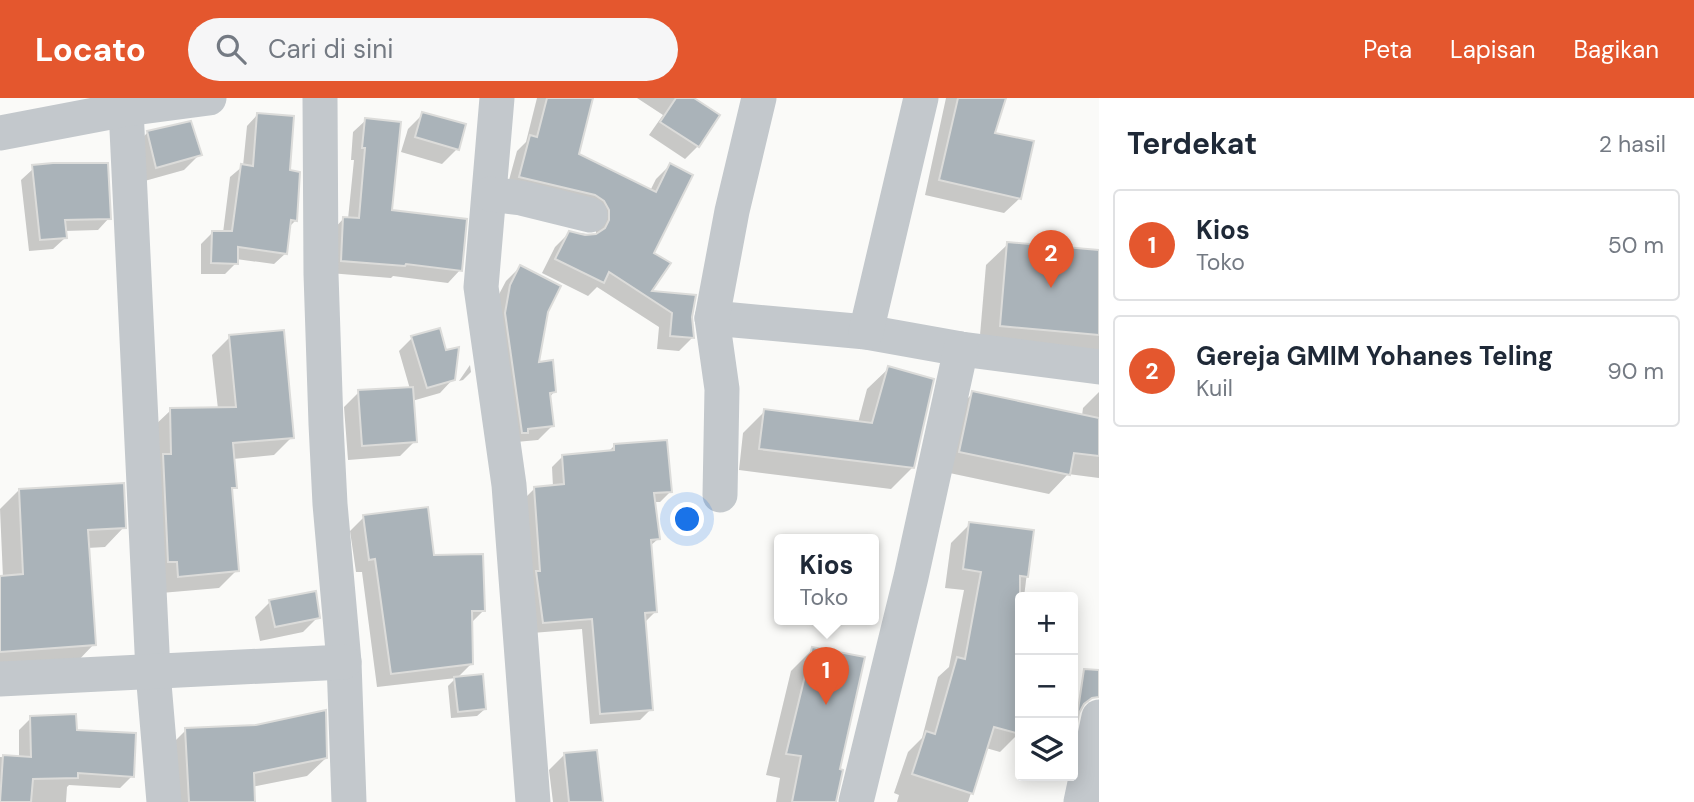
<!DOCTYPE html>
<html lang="id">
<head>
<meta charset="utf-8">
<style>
	:root { --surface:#fff; --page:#f6f6f7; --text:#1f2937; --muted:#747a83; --line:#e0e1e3; --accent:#e4572e }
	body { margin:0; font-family:"DM Sans",sans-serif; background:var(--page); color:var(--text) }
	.controls { position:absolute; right:21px; bottom:21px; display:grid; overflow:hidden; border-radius:7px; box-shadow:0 4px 18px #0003 }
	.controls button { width:63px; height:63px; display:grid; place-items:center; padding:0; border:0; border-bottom:2px solid var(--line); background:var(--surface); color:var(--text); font:35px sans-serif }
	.you { position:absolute; left:688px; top:422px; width:24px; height:24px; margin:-18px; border:5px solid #fff; border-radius:50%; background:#1a73e8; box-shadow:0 0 0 10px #1a73e833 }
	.badge { display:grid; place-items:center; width:46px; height:46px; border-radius:50%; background:var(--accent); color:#fff; font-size:23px; font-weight:700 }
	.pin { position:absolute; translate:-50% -58px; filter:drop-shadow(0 2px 4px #0008) }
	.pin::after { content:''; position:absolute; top:37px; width:24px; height:21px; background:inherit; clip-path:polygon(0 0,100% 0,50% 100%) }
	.popup { position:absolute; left:774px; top:436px; width:105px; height:91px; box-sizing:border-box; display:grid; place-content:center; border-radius:7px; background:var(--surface); filter:drop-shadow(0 2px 5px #0005); font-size:23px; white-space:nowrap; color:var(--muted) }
	.popup b { font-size:26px; color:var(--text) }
	.popup::after { content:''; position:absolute; left:50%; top:100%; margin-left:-14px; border:14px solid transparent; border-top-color:var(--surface) }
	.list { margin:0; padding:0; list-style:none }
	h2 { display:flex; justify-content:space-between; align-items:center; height:91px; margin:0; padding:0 28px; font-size:30px }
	h2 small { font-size:23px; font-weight:400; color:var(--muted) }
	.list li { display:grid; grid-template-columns:46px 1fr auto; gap:21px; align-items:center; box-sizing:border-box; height:112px; margin:0 14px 14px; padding:0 14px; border:2px solid var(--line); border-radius:7px }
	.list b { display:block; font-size:26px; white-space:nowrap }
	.list p { margin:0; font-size:23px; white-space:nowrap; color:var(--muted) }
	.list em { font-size:23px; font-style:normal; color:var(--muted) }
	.icon { flex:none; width:38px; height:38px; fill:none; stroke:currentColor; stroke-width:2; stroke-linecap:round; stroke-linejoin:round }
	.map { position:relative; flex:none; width:1099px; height:704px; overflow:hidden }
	header { display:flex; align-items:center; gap:42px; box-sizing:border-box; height:98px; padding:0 35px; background:var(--accent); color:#fff }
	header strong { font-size:33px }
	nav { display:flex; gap:38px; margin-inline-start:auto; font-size:24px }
	.search { width:490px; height:63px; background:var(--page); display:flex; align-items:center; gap:18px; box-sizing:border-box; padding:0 24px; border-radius:38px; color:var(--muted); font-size:26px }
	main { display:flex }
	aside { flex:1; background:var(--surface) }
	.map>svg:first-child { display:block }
</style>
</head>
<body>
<header>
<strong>Locato</strong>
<div class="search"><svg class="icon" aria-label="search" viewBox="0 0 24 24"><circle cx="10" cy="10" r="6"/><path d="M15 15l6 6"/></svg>Cari di sini</div>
<nav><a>Peta</a><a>Lapisan</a><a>Bagikan</a></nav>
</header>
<main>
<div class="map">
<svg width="1099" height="704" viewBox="0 0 1099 704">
	<rect width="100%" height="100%" fill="#fafaf8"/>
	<g fill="#0003">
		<polygon points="537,0 592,0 577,57 650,93 656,81 670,67 652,155 649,194 690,219 693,239 679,253 657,251 659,229 597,189 588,198 542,175 555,149 570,134 596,137 596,125 506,93 517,53 526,44"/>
		<polygon points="637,0 690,0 718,18 698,48 685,61 649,37 663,17"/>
		<polygon points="946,0 1004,0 993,37 1020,100 1004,115 925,97"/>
		<polygon points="258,16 288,74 299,75 296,122 289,129 286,155 274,166 236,161 236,165 225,176 201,176 201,146 213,134 223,135 230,79 243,68 247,28"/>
		<polygon points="423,16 457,51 442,66 401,54 408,31"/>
		<polygon points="366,22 390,113 460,172 448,185 393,178 391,180 329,175 332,133 344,120 348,121 354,62 351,62 353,34"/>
		<polygon points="148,34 200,56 184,72 141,84 133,50"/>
		<polygon points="33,71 109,120 98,132 64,133 65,140 53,151 29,153 21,82"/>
		<polygon points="1008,146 1099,154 1099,260 979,249 986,167"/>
		<polygon points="520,169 546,213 537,266 554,294 549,300 552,328 538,342 516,344 496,202 506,183"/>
		<polygon points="230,239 292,339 274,357 233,361 235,389 230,394 237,472 219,490 161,495 153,329 171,312 218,311 212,257"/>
		<polygon points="412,240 453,281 440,295 412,303 415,343 400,358 348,362 344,309 359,294 410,291 399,253"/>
		<polygon points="470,267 471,274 463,282 459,283"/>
		<polygon points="889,270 913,369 891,391 739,372 743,335 765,313 858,325 867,291"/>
		<polygon points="1099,294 1099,380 1068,376 1049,396 940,373 953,315 973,295 1082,318 1083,310"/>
		<polygon points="614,348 671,393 660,404 654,404 658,441 650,448 655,514 644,525 651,611 640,622 590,626 582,531 532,535 524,401 535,390 553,389 552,369 563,358 608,354"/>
		<polygon points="19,392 124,429 105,449 87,450 94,546 75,566 0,571 0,480 3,480 0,411"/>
		<polygon points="364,419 432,459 484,512 471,525 471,566 456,581 485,611 477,618 451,620 448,588 456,580 377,589 362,474 356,474 350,433"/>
		<polygon points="970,426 1032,434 1024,499 1020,499 1020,631 1019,635 1000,654 986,650 968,704 897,704 899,697 894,695 908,654 922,640 938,579 949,569 964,492 945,490 951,445"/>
		<polygon points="270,504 318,519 303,534 260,543 255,519"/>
		<polygon points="813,551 838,673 835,704 776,704 780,680 766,677 791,573"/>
		<polygon points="1077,617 1073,637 1073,621"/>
		<polygon points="31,620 75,634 132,678 120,690 69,687 67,689 66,704 0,704 0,659 19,660 19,632"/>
		<polygon points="186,632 326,660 307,678 252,689 253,704 170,704 168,650"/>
		<polygon points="564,657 601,704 553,704 549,672"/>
	</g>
	<g fill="#aab3b9" stroke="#dcdcda" stroke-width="2">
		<polygon points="547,0 593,0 579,56 656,94 670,65 693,77 654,155 671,165 652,193 696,197 692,219 694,240 670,238 672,215 609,174 604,185 555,161 569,133 585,137 596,136 605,130 609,122 609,112 604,103 595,97 519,79 530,37 537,39"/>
		<polygon points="676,0 694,0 720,17 699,49 660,24"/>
		<polygon points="958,0 1006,0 995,35 1034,43 1021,101 939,82"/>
		<polygon points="422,14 466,26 459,52 415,39"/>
		<polygon points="257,15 294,18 290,72 300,74 297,123 291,122 287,156 238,149 238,166 211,165 212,133 232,133 241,66 253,68"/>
		<polygon points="365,20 401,24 392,112 467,121 462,173 406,166 405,168 341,163 343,119 359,120 365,50 362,50"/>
		<polygon points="191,23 202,57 156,70 147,33"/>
		<polygon points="53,65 108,65 111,121 65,122 67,140 40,142 32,67"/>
		<polygon points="1007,144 1099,152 1099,237 1000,228"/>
		<polygon points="520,167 561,188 548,214 539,264 553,262 556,294 550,295 554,328 528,331 528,335 522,335 505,215 510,187"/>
		<polygon points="440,230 446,252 459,249 455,282 427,290 411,238"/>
		<polygon points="284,232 294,340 233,345 237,390 232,390 239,473 178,479 177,464 168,464 163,356 171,356 170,310 236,309 229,237"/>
		<polygon points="888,268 934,281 914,370 759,351 764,311 872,325"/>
		<polygon points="413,289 417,344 362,348 358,292"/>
		<polygon points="972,293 1099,320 1099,358 1074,355 1070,377 959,354"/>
		<polygon points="667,342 672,394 654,395 660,441 651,442 657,514 645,515 653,612 600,616 592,521 543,525 536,473 540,473 534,389 564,386 562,357 614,352 614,346"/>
		<polygon points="124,385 126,430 88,432 96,547 0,554 0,478 23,476 19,391"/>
		<polygon points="428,409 434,457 483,456 485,513 472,513 473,566 391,576 375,461 369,462 363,417"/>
		<polygon points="969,424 1034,432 1028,479 1020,478 1020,636 994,629 973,696 912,676 926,633 935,636 957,559 965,561 981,474 963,471"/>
		<polygon points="316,493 320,520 275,529 269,502"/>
		<polygon points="812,549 865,559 840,671 843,672 836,704 792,704 801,658 786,656"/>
		<polygon points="1084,571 1099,572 1099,599 1092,600 1084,606 1079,615 1073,646"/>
		<polygon points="483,576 486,611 458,614 454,579"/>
		<polygon points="326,612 327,660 254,675 255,704 189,704 185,630 256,627"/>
		<polygon points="76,616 77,632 136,635 134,679 78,675 78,680 33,681 31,704 0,704 3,657 31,659 30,618"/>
		<polygon points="597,652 603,704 569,704 564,655"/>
	</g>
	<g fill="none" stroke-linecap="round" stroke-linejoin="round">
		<g stroke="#c3c8cc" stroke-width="35">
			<polyline points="320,0 321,176 326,326 330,406 344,564 349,704"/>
			<polyline points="497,0 481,189 509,387 533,704"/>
			<polyline points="126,11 153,574 164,704"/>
			<polyline points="0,35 126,11 209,0"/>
			<polyline points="490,96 521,100 590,117"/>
			<polyline points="712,220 866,234 961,251 1099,269"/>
			<polyline points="866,234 921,0"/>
			<polyline points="720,397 722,291 712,220 732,113 759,0"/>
			<polyline points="0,581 344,564"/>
			<polyline points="856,704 911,479 961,251"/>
			<polyline points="1081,704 1099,619"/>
		</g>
	</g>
</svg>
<div class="controls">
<button>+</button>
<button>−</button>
<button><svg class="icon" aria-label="layers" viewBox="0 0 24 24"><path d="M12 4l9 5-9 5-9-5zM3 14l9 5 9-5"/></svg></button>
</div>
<div class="you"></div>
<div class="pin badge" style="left:826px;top:607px">1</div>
<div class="popup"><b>Kios</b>Toko</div>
<div class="pin badge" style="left:1051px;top:190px">2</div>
</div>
<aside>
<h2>Terdekat<small>2 hasil</small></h2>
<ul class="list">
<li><span class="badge">1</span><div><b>Kios</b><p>Toko</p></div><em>50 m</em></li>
<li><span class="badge">2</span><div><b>Gereja GMIM Yohanes Teling</b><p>Kuil</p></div><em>90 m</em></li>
</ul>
</aside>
</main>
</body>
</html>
